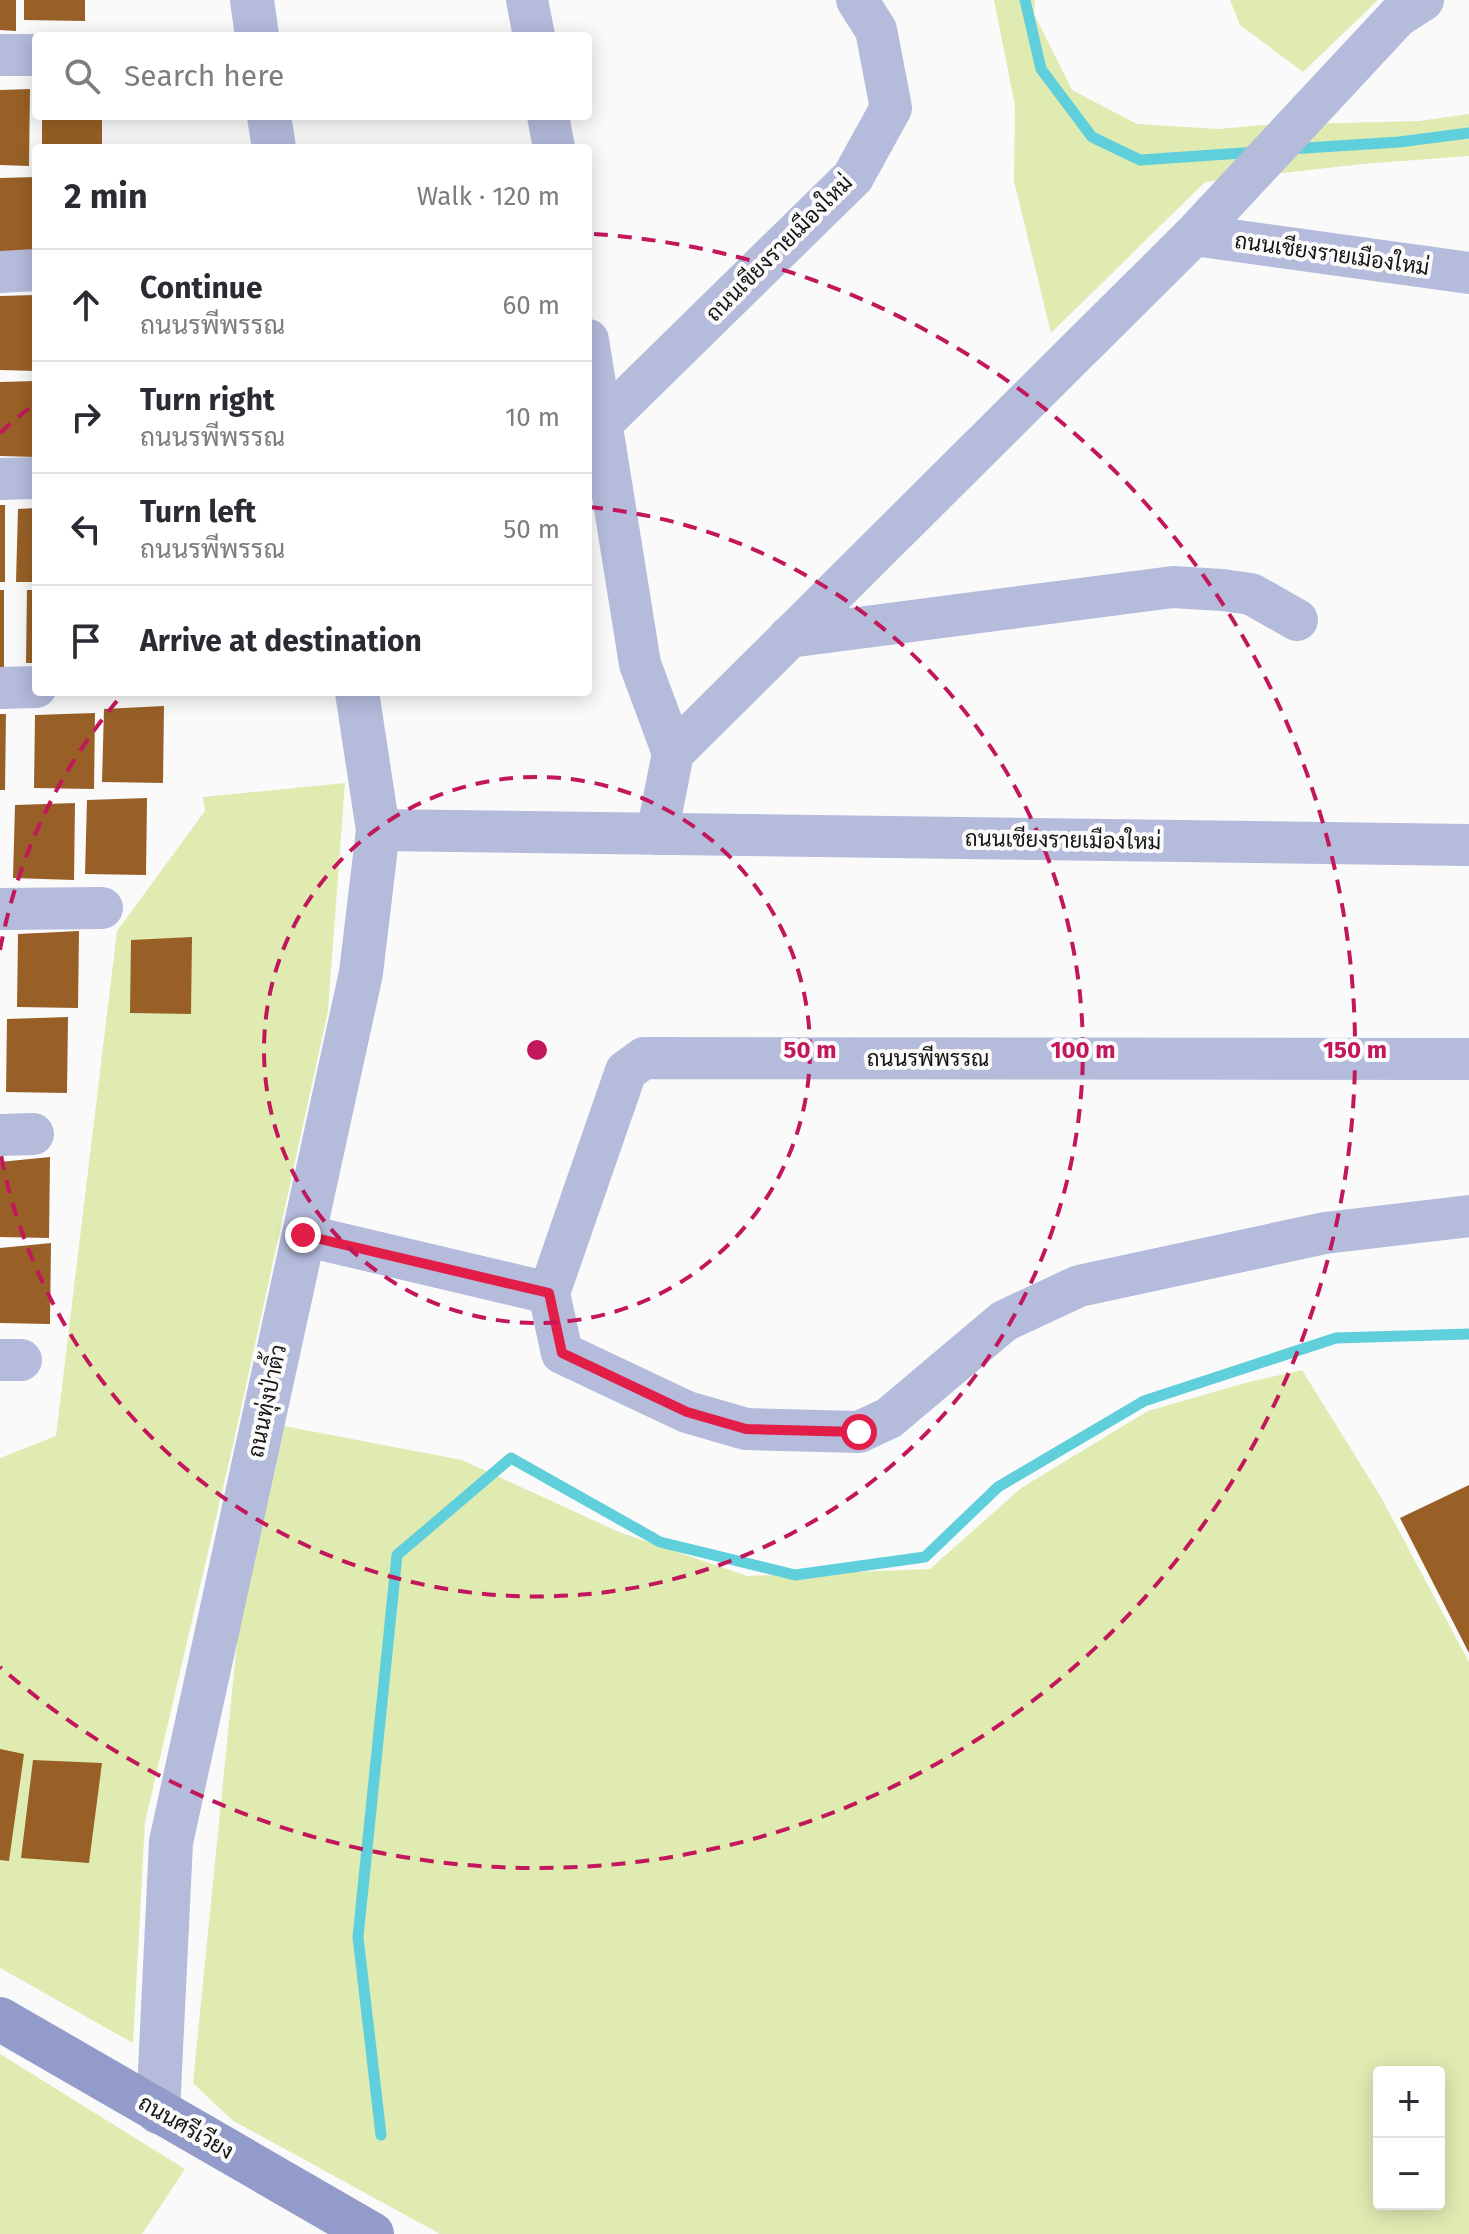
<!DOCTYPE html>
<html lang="en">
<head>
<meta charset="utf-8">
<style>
	:root { --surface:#fff; --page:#f7f7f7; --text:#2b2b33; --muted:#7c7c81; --line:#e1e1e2 }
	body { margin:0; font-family:"Fira Sans",Sarabun,sans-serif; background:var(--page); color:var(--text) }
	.controls { position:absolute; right:24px; bottom:24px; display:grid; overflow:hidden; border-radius:8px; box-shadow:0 4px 20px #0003 }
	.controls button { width:72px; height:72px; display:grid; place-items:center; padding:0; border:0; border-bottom:2px solid var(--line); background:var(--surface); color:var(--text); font:40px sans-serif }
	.stop { position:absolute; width:24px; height:24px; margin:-18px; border:6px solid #e11d48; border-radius:50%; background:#fff }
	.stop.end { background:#e11d48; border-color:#fff; box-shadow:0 2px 8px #0008 }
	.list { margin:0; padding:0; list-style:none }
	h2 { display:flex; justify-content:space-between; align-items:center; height:104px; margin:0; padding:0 32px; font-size:34px }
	h2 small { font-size:26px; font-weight:400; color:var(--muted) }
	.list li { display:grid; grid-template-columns:52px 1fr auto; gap:24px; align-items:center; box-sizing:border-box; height:112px; padding:0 32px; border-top:2px solid var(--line) }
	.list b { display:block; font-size:30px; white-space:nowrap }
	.list p { margin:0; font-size:26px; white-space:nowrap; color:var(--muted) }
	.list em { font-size:26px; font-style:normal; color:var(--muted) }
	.icon { flex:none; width:44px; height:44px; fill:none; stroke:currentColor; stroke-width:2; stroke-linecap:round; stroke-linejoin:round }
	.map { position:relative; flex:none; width:1469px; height:2234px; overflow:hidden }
	.search { position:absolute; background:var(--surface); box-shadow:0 4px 20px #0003; left:32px; top:32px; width:560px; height:88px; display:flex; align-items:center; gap:20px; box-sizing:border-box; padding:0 28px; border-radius:8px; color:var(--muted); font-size:30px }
	.panel { position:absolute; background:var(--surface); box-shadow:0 4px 20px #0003; left:32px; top:144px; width:560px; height:552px; border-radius:8px }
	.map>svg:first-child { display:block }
</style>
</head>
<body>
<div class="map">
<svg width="1469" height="2234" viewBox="0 0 1469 2234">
	<rect width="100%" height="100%" fill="#fafafb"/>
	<g fill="#e0ebb2" fill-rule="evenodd">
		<polygon points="994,0 1035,0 1034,14 1072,90 1137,124 1218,129 1263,125 1419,121 1469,114 1469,156 1362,164 1205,182 1051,333 1014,181 1015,106"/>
		<polygon points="1230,0 1378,0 1303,72 1240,25"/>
		<polygon points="345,783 328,1011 233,1445 145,1822 133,2043 0,1968 0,1458 56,1436 117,931 205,811 203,797"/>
		<path d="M1302,1370L1382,1499L1469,1662V2234H440L232,2120L193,2083L242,1592L284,1426L462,1460L619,1532L747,1576L930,1569L1021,1488L1148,1411L1245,1383ZM1379,2072H1439V2204H1379Z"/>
		<polygon points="0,2054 185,2169 142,2234 0,2234"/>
	</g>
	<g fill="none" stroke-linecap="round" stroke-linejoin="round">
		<g stroke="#5fcfdc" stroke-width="11">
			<polyline points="1025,0 1041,69 1092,137 1140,160 1257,152"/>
			<polyline points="1290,149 1399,142 1469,133"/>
			<polyline points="381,2135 358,1937 397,1555 511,1458 660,1542 795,1575 925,1557 998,1487 1144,1401 1336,1338 1469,1334"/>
		</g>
	</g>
	<g fill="#986026">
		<polygon points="0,0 16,0 16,31 0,30"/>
		<polygon points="24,0 85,0 85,21 24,20"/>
		<polygon points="30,89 29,166 0,165 0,90"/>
		<rect x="42" y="116" width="60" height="32"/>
		<polygon points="35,177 35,254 0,253 0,178"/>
		<polygon points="36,295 36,371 0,370 0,296"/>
		<polygon points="36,381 36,457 0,456 0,382"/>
		<rect x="0" y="505" width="5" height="77"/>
		<polygon points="36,508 36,582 16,582 18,509"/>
		<rect x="0" y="590" width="4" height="77"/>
		<polygon points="27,590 36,590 36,663 26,663"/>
		<polygon points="164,706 163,783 102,782 104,709"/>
		<polygon points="95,713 94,789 34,788 35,715"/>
		<polygon points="0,714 6,714 5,790 0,790"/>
		<polygon points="147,798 146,875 85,874 87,800"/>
		<polygon points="75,803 74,880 13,878 15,805"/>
		<polygon points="79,931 78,1008 17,1007 18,934"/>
		<polygon points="192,937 191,1014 130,1013 131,940"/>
		<polygon points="68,1017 67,1093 6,1092 7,1019"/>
		<polygon points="50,1157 49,1238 0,1237 0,1162"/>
		<polygon points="51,1243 50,1324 0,1323 0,1248"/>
		<polygon points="1469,1485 1469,1653 1400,1518"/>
		<polygon points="0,1749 24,1754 9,1861 0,1860"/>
		<polygon points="33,1760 102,1763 89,1863 21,1858"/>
	</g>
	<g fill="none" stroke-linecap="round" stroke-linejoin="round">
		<g stroke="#b4bbdb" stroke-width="42">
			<polyline points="527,0 534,36"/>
			<polyline points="0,55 36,55"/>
			<polyline points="548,116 554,148"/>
			<polyline points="1194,235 1469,273"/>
			<polyline points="0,272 36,270"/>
			<polyline points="588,340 640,664 673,753"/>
			<polyline points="603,422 853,177 891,108 876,30 857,0"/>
			<polyline points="0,479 36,478"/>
			<polyline points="789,637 1173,587 1222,590 1251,594 1297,620"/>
			<polyline points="0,688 36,687"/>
			<polyline points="378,830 1469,845"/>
			<polyline points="657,834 673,753 1194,235 1398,16 1423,0"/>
			<polyline points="0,909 102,908"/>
			<polyline points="1469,1059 644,1058 626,1071 549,1293 562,1353 687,1412 746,1429 859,1432 889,1418 1004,1321 1079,1286 1325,1233 1469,1216"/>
			<polyline points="0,1135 33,1134"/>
			<polyline points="303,1235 549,1293"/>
			<polyline points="0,1360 21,1360"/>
		</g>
		<g stroke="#b4bbdb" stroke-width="44">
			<polyline points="252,0 257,36"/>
			<polyline points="269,116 274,148"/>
			<polyline points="158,2112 171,1842 361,973 378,830 357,692"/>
		</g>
		<polyline stroke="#929bca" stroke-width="44" points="0,2019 372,2234"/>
	</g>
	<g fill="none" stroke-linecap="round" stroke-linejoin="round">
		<polyline stroke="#e11d48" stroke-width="10" points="303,1235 549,1293 562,1353 687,1412 746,1429 859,1432"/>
	</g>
	<g fill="none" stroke="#c2185b" stroke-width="4" stroke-dasharray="14 10">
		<circle cx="537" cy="1050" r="273"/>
		<path d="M0 950A546 546 0 0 1 122 695M589 507A546 546 0 1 1 0 1150"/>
		<path d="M0 433A818 818 0 0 1 33 405M594 234A818 818 0 1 1 0 1667"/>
	</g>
	<g text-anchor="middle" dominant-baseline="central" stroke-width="8" stroke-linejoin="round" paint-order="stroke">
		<g font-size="22" fill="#151515" stroke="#fafafb">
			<text transform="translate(779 248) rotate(-45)">ถนนเขียงรายเมืองใหม่</text>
			<text transform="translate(1332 254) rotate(8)">ถนนเชียงรายเมืองใหม่</text>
			<text transform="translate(1063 840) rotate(1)">ถนนเชียงรายเมืองใหม่</text>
			<text x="928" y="1058">ถนนรพีพรรณ</text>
			<text transform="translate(267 1401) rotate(-78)">ถนนทุ่งป่าติ้ว</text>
			<text transform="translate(186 2127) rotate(30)">ถนนศรีเวียง</text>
		</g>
	</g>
	<circle cx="537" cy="1050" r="12" fill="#c2185b" stroke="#fafafb" stroke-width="4"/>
	<g font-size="24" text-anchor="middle" font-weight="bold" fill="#c2185b" stroke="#fafafb" stroke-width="8" stroke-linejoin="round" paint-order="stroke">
		<text x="810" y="1058">50 m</text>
		<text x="1083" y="1058">100 m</text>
		<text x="1355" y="1058">150 m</text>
	</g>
</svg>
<div class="controls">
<button>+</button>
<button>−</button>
</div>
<div class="stop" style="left:859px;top:1432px"></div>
<div class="stop end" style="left:303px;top:1235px"></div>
<div class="search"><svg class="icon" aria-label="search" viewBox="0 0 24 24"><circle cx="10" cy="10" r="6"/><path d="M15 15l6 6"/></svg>Search here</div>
<section class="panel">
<h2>2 min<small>Walk · 120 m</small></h2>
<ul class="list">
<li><svg class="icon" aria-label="ahead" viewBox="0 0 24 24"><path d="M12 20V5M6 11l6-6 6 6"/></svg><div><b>Continue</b><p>ถนนรพีพรรณ</p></div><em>60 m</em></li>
<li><svg class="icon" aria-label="right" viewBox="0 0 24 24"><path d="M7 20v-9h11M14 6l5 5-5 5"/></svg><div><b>Turn right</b><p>ถนนรพีพรรณ</p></div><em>10 m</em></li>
<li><svg class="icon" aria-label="left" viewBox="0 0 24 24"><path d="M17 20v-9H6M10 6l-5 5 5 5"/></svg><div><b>Turn left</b><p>ถนนรพีพรรณ</p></div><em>50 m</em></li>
<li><svg class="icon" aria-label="arrive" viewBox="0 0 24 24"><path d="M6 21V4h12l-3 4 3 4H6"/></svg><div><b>Arrive at destination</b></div></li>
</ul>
</section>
</div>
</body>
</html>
